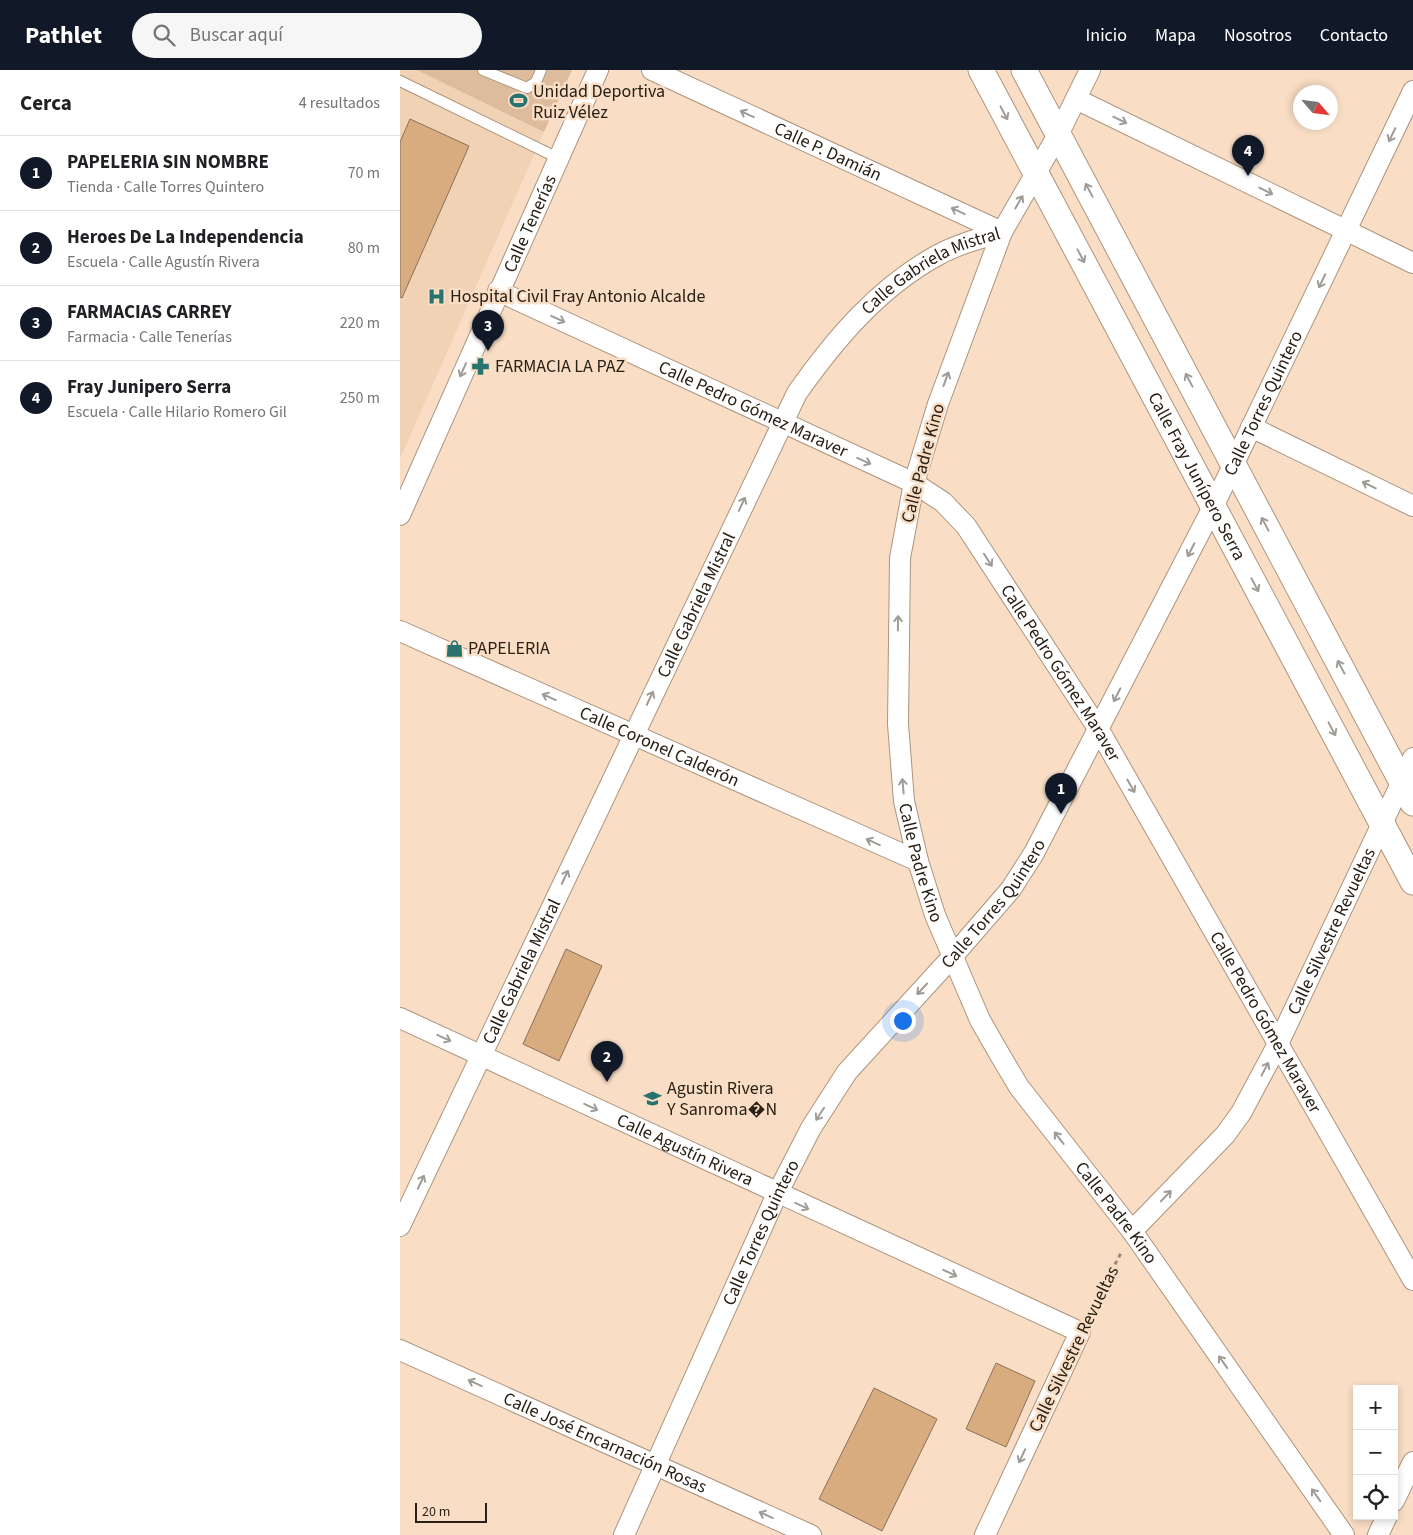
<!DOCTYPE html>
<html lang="es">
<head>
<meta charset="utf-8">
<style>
	:root { --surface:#fff; --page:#f6f6f6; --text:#202124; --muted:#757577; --line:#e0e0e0; --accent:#111827 }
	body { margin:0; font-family:"Source Sans 3",sans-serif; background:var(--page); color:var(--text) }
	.controls { position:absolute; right:15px; bottom:15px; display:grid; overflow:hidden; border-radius:0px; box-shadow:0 2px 8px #0003 }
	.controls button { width:45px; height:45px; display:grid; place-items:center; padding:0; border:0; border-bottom:1px solid var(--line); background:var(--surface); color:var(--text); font:25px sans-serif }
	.compass { position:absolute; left:893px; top:15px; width:45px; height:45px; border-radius:50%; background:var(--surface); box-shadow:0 2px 8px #0003; rotate:118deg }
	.scale { position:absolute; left:15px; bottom:12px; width:72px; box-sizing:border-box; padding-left:5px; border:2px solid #292016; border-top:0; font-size:14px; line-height:18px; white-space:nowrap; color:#292016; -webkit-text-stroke:4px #f9dec5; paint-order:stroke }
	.you { position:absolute; left:502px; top:950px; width:18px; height:18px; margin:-12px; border:4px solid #fff; border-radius:50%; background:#1a73e8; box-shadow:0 0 0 8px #1a73e833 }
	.badge { display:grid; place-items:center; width:32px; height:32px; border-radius:50%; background:var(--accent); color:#fff; font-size:16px; font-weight:700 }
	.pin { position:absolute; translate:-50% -41px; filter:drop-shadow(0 1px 2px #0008) }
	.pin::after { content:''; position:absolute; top:26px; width:18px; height:15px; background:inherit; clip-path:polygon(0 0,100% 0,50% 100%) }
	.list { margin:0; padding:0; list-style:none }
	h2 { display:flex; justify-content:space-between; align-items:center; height:65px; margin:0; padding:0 20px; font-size:21px }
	h2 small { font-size:16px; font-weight:400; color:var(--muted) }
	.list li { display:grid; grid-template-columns:32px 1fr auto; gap:15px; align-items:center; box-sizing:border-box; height:75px; padding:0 20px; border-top:1px solid var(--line) }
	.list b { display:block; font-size:19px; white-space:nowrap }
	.list p { margin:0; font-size:16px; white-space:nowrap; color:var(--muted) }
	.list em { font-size:16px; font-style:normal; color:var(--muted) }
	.icon { flex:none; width:28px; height:28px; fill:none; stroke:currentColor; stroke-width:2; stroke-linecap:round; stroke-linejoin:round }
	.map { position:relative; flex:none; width:1013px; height:1465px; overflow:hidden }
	header { display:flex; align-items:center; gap:30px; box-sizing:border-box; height:70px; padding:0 25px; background:var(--accent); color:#fff }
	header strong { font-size:24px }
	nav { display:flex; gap:28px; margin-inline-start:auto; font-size:18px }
	.search { width:350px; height:45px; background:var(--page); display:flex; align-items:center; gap:12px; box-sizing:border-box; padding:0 18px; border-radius:28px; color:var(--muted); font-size:19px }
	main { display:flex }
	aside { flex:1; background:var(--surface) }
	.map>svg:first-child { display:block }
</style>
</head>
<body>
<header>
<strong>Pathlet</strong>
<div class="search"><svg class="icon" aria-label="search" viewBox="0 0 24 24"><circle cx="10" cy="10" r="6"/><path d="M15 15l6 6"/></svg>Buscar aquí</div>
<nav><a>Inicio</a><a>Mapa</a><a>Nosotros</a><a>Contacto</a></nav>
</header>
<main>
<aside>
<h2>Cerca<small>4 resultados</small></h2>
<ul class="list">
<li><span class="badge">1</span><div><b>PAPELERIA SIN NOMBRE</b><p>Tienda · Calle Torres Quintero</p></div><em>70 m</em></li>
<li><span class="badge">2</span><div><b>Heroes De La Independencia</b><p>Escuela · Calle Agustín Rivera</p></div><em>80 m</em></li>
<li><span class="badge">3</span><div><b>FARMACIAS CARREY</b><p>Farmacia · Calle Tenerías</p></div><em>220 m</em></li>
<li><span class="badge">4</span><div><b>Fray Junipero Serra</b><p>Escuela · Calle Hilario Romero Gil</p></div><em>250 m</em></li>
</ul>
</aside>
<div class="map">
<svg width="1013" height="1465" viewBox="0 0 1013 1465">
	<rect width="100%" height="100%" fill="#f9dec5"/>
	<polygon fill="#f2d2b4" points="0,0 17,0 144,62 0,389"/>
	<polygon fill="#ddbc9d" points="17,0 172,0 144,62"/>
	<g fill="#d9ac80" stroke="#88705a">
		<polygon points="10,49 69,76 2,228 0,227 0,72"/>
		<polygon points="166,879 202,896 159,991 123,974"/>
		<polygon points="596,1293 635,1311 606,1377 566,1359"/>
		<polygon points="474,1318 537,1349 482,1461 419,1429"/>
	</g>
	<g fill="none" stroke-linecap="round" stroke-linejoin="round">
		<defs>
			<g id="service">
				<polyline points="83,0 127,18 136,12 141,0"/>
				<polyline points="0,11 158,88"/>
			</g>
			<g id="minor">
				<path id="s1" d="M252,0L602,162"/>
				<path id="s2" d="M690,0L659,63L602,162L538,334L514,413L500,488L498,654L504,731L518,791L535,845L580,950L600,985L619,1017L732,1161L944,1465"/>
				<polyline points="676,29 1013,193"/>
				<path id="s3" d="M98,221L514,413L543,432L566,456L699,660L1013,1210"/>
				<polyline points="851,357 1013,436"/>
				<path id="s4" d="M0,445L198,0"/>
				<path id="s5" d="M0,561L518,791"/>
				<path id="s6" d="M0,948L680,1262L585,1465"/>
				<path id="s7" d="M0,1156L397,323C435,269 479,217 538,185C558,174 581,168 602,162"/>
				<path id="s8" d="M732,1161L825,1065L841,1043L878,974L1013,688"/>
				<path id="s9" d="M0,1280L411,1465"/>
				<polyline points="994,1431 1013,1392"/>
				<path id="s10" d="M224,1465L377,1124L411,1058L447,1002L553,886L611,819L634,783L813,437L1013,21"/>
				<polyline points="978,1465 987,1446"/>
			</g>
			<g id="tertiary">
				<path id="s11" d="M581,0L1013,812"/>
				<polyline points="624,0 1013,733"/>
			</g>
		</defs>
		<use href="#service" stroke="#ad947d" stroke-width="12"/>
		<use href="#minor" stroke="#ad947d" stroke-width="22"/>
		<use href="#tertiary" stroke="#ad947d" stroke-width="27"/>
		<polyline stroke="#9b8876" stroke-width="3" stroke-dasharray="4 4" stroke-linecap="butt" points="689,1244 721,1183"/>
		<use href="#service" stroke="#fff" stroke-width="10"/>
		<use href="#minor" stroke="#fff" stroke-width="20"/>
		<use href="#tertiary" stroke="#fff" stroke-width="25"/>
	</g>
	<defs><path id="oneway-shaft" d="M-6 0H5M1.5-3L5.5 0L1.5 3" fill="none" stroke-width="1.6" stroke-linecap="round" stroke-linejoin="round" transform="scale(1.25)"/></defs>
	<g stroke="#9f9b96">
		<use href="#oneway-shaft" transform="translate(604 43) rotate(62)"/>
		<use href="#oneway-shaft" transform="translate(347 44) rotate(-155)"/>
		<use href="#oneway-shaft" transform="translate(720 50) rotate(26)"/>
		<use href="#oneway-shaft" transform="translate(992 65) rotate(116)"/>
		<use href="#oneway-shaft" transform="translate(689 120) rotate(-118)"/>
		<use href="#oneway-shaft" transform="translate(866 121) rotate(26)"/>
		<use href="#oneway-shaft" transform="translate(619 132) rotate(-60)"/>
		<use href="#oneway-shaft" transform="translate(558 141) rotate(-155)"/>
		<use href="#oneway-shaft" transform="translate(681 186) rotate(62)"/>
		<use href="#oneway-shaft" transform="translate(922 211) rotate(116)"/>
		<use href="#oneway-shaft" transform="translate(158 249) rotate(25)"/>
		<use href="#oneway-shaft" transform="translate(63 300) rotate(114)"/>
		<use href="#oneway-shaft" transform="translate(546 309) rotate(-70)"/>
		<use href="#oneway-shaft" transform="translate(789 310) rotate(-118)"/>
		<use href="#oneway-shaft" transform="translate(464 391) rotate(24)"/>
		<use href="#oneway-shaft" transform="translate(969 415) rotate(-154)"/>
		<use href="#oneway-shaft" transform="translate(342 434) rotate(-65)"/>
		<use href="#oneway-shaft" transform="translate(865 454) rotate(-118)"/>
		<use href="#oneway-shaft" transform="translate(791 480) rotate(117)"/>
		<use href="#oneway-shaft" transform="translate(588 490) rotate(57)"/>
		<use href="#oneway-shaft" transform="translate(855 515) rotate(62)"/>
		<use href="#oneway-shaft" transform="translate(498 553) rotate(-89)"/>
		<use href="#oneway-shaft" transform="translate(941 597) rotate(-118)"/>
		<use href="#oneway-shaft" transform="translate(717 625) rotate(117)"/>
		<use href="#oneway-shaft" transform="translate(149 627) rotate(-156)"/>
		<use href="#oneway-shaft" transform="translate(250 628) rotate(-65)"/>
		<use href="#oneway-shaft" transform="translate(932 659) rotate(62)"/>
		<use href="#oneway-shaft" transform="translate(503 716) rotate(-95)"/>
		<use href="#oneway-shaft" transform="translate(731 716) rotate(60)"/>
		<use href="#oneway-shaft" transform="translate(473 772) rotate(-156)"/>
		<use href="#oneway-shaft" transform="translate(165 807) rotate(-65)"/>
		<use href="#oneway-shaft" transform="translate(522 919) rotate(133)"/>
		<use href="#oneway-shaft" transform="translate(44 968) rotate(25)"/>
		<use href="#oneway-shaft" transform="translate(865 999) rotate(-62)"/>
		<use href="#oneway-shaft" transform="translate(191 1037) rotate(25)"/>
		<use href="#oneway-shaft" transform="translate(420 1044) rotate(123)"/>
		<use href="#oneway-shaft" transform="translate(659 1068) rotate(-128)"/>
		<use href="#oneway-shaft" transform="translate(21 1112) rotate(-65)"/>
		<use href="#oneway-shaft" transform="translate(766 1126) rotate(-46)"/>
		<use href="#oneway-shaft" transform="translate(402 1136) rotate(25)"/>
		<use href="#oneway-shaft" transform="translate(550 1203) rotate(25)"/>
		<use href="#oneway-shaft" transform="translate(823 1292) rotate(-125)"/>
		<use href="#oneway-shaft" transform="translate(75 1313) rotate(-156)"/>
		<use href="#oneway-shaft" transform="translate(622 1386) rotate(115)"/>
		<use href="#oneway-shaft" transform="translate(916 1425) rotate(-125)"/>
		<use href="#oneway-shaft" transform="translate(366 1445) rotate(-156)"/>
	</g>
	<defs>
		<symbol id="stadium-bare" viewBox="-9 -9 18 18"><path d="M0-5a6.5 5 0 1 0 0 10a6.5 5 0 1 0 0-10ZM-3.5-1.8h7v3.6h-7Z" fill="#287370" stroke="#f9dec5" stroke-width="2.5" paint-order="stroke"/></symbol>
		<symbol id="hospital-bare" viewBox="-9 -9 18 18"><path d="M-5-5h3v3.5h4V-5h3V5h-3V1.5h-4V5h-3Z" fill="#287370" stroke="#f9dec5" stroke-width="2.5" paint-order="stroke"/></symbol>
		<symbol id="pharmacy-bare" viewBox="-9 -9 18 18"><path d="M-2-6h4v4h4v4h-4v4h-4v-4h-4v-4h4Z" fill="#287370" stroke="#f9dec5" stroke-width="2.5" paint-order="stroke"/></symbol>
		<symbol id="shop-bare" viewBox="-9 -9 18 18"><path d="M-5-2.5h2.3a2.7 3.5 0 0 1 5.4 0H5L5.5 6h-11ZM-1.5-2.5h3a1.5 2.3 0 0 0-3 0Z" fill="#287370" stroke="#f9dec5" stroke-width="2.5" paint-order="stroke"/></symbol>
		<symbol id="school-bare" viewBox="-9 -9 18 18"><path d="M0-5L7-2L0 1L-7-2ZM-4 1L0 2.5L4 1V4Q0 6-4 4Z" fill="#287370" stroke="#f9dec5" stroke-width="2.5" paint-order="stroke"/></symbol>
	</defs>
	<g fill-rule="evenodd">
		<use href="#stadium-bare" x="106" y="18" width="25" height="25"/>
		<use href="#hospital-bare" x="24" y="214" width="25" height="25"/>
		<use href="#pharmacy-bare" x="68" y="284" width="25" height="25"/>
		<use href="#shop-bare" x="42" y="566" width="25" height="25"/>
		<use href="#school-bare" x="240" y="1016" width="25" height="25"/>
	</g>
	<g text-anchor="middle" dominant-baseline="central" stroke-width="5" stroke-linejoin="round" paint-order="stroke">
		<g font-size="18" fill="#292016" stroke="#f9dec5" text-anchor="start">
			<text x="133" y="21">Unidad Deportiva<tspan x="133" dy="21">Ruiz Vélez</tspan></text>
			<text x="50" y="226">Hospital Civil Fray Antonio Alcalde</text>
			<text x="95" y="296">FARMACIA LA PAZ</text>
			<text x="68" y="578">PAPELERIA</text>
			<text x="267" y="1018">Agustin Rivera<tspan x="267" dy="21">Y Sanroma�N</tspan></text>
		</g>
		<g font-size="18" fill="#292016" stroke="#f9dec5">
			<text stroke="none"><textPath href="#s1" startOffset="194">Calle P. Damián</textPath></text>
			<text stroke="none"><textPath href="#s4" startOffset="319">Calle Tenerías</textPath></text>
			<text stroke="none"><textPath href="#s7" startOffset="1108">Calle Gabriela Mistral</textPath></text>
			<text stroke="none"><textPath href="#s10" startOffset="1308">Calle Torres Quintero</textPath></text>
			<text stroke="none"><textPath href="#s3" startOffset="281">Calle Pedro Gómez Maraver</textPath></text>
			<text transform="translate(523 393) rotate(-75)">Calle Padre Kino</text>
			<text stroke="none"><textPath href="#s11" startOffset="460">Calle Fray Junípero Serra</textPath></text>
			<text stroke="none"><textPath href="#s7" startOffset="688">Calle Gabriela Mistral</textPath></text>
			<text stroke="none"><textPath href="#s3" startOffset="701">Calle Pedro Gómez Maraver</textPath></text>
			<text stroke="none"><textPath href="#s5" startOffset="284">Calle Coronel Calderón</textPath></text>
			<text stroke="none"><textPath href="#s2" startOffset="834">Calle Padre Kino</textPath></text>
			<text stroke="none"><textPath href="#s10" startOffset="738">Calle Torres Quintero</textPath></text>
			<text stroke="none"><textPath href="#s8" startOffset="364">Calle Silvestre Revueltas</textPath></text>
			<text stroke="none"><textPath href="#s7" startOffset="282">Calle Gabriela Mistral</textPath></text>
			<text stroke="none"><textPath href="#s3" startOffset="1106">Calle Pedro Gómez Maraver</textPath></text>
			<text stroke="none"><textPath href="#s6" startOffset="314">Calle Agustín Rivera</textPath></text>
			<text stroke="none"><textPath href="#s2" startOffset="1239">Calle Padre Kino</textPath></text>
			<text stroke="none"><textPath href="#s10" startOffset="332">Calle Torres Quintero</textPath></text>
			<text transform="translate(674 1279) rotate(-64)">Calle Silvestre Revueltas</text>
			<text stroke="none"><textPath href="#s9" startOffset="225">Calle José Encarnación Rosas</textPath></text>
		</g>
	</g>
</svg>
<div class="controls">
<button>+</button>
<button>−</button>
<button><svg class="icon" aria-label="locate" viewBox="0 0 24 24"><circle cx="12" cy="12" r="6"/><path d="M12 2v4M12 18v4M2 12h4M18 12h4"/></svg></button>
</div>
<svg class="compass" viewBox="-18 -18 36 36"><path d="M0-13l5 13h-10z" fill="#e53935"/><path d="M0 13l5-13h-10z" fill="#757577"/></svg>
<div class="scale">20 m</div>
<div class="you"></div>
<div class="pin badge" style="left:661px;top:744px">1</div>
<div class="pin badge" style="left:207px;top:1012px">2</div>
<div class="pin badge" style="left:88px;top:281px">3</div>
<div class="pin badge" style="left:848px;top:106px">4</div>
</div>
</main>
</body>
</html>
